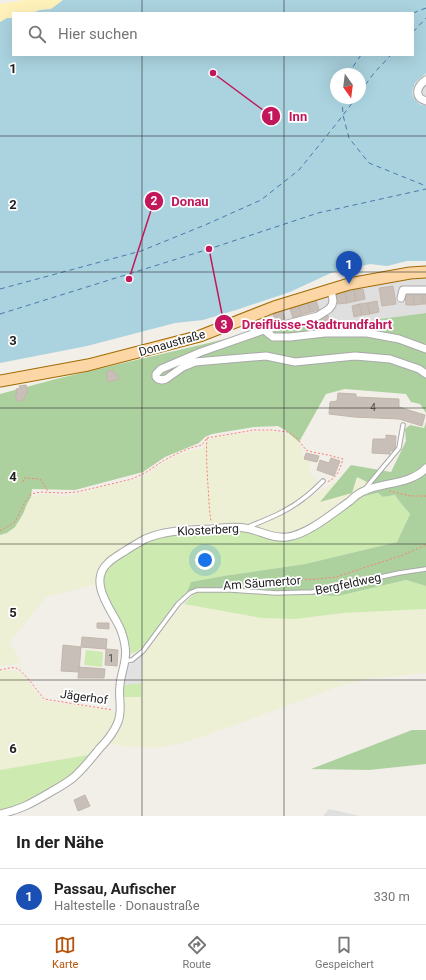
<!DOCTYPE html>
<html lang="de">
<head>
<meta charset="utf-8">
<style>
	:root { --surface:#fff; --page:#f6f6f6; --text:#222; --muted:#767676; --line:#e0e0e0; --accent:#b45309 }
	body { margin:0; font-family:Roboto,sans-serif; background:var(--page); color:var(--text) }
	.compass { position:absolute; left:330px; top:68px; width:36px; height:36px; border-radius:50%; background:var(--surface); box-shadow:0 4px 16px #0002; rotate:166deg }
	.you { position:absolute; left:205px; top:560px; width:14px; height:14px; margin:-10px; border:3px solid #fff; border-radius:50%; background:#1a73e8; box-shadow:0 0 0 6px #1a73e833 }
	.badge { display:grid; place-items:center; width:26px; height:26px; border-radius:50%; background:var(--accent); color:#fff; font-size:13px; font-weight:700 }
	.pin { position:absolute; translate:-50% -33px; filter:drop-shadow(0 1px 2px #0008) }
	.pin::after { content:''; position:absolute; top:21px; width:14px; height:12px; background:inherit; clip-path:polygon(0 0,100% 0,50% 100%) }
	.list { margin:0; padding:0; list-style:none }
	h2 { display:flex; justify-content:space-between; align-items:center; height:52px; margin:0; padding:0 16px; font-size:17px }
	h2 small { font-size:13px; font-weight:400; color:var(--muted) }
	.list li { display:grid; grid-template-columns:26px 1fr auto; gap:12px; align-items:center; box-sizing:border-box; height:56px; padding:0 16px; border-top:1px solid var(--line) }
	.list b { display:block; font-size:15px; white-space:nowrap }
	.list p { margin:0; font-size:13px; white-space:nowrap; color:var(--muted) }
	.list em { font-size:13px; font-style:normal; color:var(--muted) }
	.icon { flex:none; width:22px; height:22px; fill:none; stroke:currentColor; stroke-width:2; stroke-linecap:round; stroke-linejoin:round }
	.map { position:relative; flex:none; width:426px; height:816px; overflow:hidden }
	.search { position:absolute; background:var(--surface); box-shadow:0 4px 16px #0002; left:12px; right:12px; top:12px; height:44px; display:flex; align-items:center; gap:10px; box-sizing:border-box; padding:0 14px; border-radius:0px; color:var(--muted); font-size:15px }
	.sheet { height:108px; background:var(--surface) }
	nav { display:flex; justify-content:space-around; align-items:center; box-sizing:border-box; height:56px; border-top:1px solid var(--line); background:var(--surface); font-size:11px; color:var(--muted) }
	nav a { display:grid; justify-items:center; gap:2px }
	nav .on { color:var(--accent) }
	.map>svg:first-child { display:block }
</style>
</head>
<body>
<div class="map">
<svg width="426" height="816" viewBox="0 0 426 816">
	<rect width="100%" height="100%" fill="#f2efe9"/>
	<g fill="#e0dfdf">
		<polygon points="426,73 426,106 419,104 413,97 412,92 415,83"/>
		<polygon points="426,277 426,313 317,327 272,328 267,313 333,292 397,280"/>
		<polygon points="329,809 360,816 323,816"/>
	</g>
	<g fill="#eef0d5">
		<polygon points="265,431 281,432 290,435 299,442 302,446 303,460 310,461 310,472 318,482 314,488 288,507 268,517 248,526 215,523 190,525 165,528 151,532 118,553 98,584 46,597 10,642 22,663 0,666 0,535 7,533 23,514 27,504 31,497 39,494 52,494 62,496 74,495 106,486 129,481 140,478 169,459 188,451 203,448 208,440 222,436 246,433"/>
		<polygon points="357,477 367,482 367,485 361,491 324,515 302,528 288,534 277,534 253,527 276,518 294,509 314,494 339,480 321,502"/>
		<polygon points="184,604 261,618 295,619 344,613 426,609 426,673 369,679 354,682 343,685 235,725 183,743 158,748 126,747 108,743 119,729 124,715 123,697 141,697 141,683 143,655 153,641"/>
		<polygon points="9,670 16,671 22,673 40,698 45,701 110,710 116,713 117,715 115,722 108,735 93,754 0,770 0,671"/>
	</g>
	<g fill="#cdebb0">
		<polygon points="378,493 383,497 395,495 399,501 410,514 397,542 305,564 223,576 192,582 187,592 178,602 145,645 136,652 131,654 129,644 123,629 108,601 103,582 105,573 109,566 120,558 156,537 171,534 232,530 255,533 276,541 287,539 302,535 320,528 333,516 360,497"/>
		<polygon points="406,580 426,586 426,609 344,613 295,619 261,618 184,604 196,592 230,592 338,596"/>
		<polygon points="86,650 103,652 102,667 84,665"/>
		<polygon points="141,683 141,697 123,697 123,685"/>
		<polygon points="93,754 80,769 62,782 32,801 0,812 0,770"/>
	</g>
	<g fill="#add19e">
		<polygon points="426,313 426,413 420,404 411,402 406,394 345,389 326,394 299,442 285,430 278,426 254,427 212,434 205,437 199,443 165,457 143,472 75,490 32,489 31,497 27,504 23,514 15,527 7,533 0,535 0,394 56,379 272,328 317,327"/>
		<polygon points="426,422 426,586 406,580 338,596 230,592 187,592 191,582 223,576 305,564 397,542 410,514 399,501 395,495 383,497 378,493 360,497 367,485 367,482 357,477 352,493 320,502 351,465 391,472 406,441 405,429 410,425 424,428"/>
		<polygon points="412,730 426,730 426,764 369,770 311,769"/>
	</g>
	<polygon fill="#fff1ba" points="25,0 63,0 51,9 40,10 31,13 13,13 13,18 7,18 0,22 0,4"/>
	<polygon fill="#e2e2e2" points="143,655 141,683 123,685 125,672 128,665"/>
	<path fill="#aad3df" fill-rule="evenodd" d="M63,0H426V73L415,83L412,92L413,97L419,104L426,106V261H407L387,266L370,264L331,273L290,292L239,309L203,320L175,323L87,346L0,363V22L7,18H13V55H413V13H31L40,10L51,9ZM336,74H360V98H336Z"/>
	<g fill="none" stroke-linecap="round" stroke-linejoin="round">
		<g stroke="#4a7aab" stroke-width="1" stroke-dasharray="5 4" stroke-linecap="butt">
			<polyline points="413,13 426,8"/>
			<polyline points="413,32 426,18"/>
			<polyline points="348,74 361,55"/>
			<polyline points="360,92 374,73 391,55"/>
			<polyline points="342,98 343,115 349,138 369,163 426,186"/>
			<polyline points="0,289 141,251 205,225 261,200 299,170 337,123 356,98"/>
			<polyline points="0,314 209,249 318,213 426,189"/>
		</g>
	</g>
	<g fill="#c7bfb8" stroke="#c4b6ab">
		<polygon points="393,286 396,304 382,306 379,288"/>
		<polygon points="363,289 365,299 356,301 354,290"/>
		<polygon points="354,290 356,301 347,303 345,292"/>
		<polygon points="345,292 347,303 338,304 336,294"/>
		<polygon points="426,292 426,304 423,304 422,293"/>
		<polygon points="413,293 422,293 423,304 414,305"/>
		<polygon points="413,293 414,305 406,305 405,294"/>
		<polygon points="316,300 319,310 311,312 308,303"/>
		<polygon points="377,301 379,312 370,314 367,303"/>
		<polygon points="308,303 311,312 301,315 298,306"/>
		<polygon points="367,303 370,314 362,315 359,304"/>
		<polygon points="359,304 362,315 354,317 352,306"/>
		<polygon points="298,306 301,315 293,318 290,309"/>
		<polygon points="283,311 285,319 276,322 273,314"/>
		<polygon points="327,314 330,320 318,325 315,319"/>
		<polygon points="113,370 114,374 116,373 116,375 118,375 119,379 108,382 106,372"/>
		<polygon points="26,385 28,393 25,394 25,396 24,397 24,400 17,401 15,394 17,394 16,389 20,388 19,386"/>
		<polygon points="338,393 356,394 356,397 399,399 399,407 425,415 422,426 399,419 354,417 329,414 330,402 337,401"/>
		<polygon points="386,435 396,436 395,451 390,451 390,454 372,453 373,439 386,439"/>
		<polygon points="306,453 319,456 317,462 304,459"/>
		<polygon points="331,458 340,461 334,476 317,470 320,460 329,463"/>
		<polygon points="97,623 109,623 109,629 97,628"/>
		<polygon points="82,637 107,639 106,649 81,647"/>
		<polygon points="63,645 81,647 79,672 61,671"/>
		<polygon points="106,649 118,650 117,666 105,665"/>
		<polygon points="79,667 105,669 104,678 78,678"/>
		<polygon points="85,795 90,806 78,811 74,800"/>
	</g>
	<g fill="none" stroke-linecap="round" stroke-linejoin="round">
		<defs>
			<g id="lane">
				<polyline points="365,489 399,448 403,425"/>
				<path d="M248,527C268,519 288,511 304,498C311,493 317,487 323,481"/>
				<polyline points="125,661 132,660 143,651 178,604 190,593 197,590 231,590 276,593 312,592 399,573 426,569"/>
			</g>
			<g id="street">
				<path d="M426,80C417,86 413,97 426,101"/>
				<polyline points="331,289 333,301 332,305 329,309 318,316 264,330 201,352 161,369 156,374 156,377 158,379 162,380 166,379 183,367 195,362 266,356 295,362 355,356 390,359 419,369 426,374"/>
				<polyline points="401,298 403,290 426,290"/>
				<polyline points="264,330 273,337 290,337 325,333 367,333 399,339 426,349"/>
				<path d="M0,814C20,810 32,803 49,793C58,788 67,783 74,777C84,768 91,759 99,749C107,741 114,732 118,722C123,708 118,698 120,685C121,672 128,659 125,646C124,639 122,632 119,626C110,608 88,581 108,563C113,558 119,555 125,551C131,547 138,543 145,539C165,530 189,530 211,529C222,528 233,526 245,528C259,530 272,539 287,537C307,535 333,513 350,501C354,497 359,493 364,491C383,482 410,485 426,468"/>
			</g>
			<polyline id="primary" points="0,381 88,365 200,336 274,307 349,284 410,273 426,272"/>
		</defs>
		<use href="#lane" stroke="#a9a9a9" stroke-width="5.5"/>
		<use href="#street" stroke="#a9a9a9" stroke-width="9"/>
		<use href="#primary" stroke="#a06b00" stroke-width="13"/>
		<g stroke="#fa8072" stroke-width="1" stroke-dasharray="2 2" stroke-linecap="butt">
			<path d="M207,438L254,430H272L288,432L297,438L306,450L312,452L328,455L343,459C340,469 337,478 327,482"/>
			<polyline points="23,482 24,478 40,479 48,491"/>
			<polyline points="389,491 411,496 426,496"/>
			<path d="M0,531L15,522L25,502L31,494L41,492L62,493L77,492L132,479L145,473L163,461L176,454L190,448L202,445L207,438C206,454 207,470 208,486C209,498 209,510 211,521"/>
			<polyline points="229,585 297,580 318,579 336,577 403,555 426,545"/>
			<path d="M0,670C5,669 11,667 16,668C23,670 38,692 44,699L113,710"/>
		</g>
		<use href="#lane" stroke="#fff" stroke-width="3.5"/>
		<use href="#street" stroke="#fff" stroke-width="7"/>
		<use href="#primary" stroke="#fcd6a4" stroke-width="11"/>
	</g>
	<path fill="none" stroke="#222" stroke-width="1" stroke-opacity="0.55" d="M142,0V13M284,0V13M142,55V816M284,55V816M0,136H426M0,272H426M0,408H426M0,544H426M0,680H426"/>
	<g text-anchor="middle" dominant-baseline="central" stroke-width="3.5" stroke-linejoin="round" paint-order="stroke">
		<g font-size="10" fill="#4b4948">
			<text x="373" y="407">4</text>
			<text x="111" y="658">1</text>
		</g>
		<g font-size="12" fill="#222" stroke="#fff">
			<text transform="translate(172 343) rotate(-16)">Donaustraße</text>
			<text transform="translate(208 530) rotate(-3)">Klosterberg</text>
			<text transform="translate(262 583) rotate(-4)">Am Säumertor</text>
			<text transform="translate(348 584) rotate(-12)">Bergfeldweg</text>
			<text transform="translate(84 697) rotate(8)">Jägerhof</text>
		</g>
	</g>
	<g font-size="13" text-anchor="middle" font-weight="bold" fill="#222" stroke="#fff" stroke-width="3.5" stroke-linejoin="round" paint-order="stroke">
		<text x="13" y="73">1</text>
		<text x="13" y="209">2</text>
		<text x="13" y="345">3</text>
		<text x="13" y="481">4</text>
		<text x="13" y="617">5</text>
		<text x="13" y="753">6</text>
	</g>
	<path fill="none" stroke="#c2185b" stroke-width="1.5" d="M213 73L271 116M129 279L154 201M209 249L224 324"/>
	<g fill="#c2185b" stroke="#fff" stroke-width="1.5">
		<circle cx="213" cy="73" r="4"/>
		<circle cx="129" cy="279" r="4"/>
		<circle cx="209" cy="249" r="4"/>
		<circle cx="271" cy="116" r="10"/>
		<circle cx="154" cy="201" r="10"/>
		<circle cx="224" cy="324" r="10"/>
	</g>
	<g font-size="12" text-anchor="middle" font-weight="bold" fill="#fff">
		<text x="271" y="120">1</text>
		<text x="154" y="205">2</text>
		<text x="224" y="329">3</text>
	</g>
	<g font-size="13" text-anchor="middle" font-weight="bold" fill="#c2185b" stroke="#fff" stroke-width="3.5" stroke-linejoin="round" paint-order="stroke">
		<text x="298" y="121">Inn</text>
		<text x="190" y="206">Donau</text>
		<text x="317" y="329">Dreiflüsse-Stadtrundfahrt</text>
	</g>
</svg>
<svg class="compass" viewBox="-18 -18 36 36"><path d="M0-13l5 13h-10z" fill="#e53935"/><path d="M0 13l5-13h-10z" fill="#767676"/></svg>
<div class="you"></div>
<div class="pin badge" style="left:349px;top:284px;background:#1a4fb4">1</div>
<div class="search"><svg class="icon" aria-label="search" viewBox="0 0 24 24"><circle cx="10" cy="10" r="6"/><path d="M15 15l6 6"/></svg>Hier suchen</div>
</div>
<section class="sheet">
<h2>In der Nähe<small></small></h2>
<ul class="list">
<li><span class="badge" style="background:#1a4fb4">1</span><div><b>Passau, Aufischer</b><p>Haltestelle · Donaustraße</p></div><em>330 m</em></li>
</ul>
</section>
<nav>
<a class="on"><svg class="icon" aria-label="map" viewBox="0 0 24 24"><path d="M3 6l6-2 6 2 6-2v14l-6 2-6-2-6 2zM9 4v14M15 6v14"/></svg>Karte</a>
<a><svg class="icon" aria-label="directions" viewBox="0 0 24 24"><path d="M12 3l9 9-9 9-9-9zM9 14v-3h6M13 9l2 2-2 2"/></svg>Route</a>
<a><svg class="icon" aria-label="saved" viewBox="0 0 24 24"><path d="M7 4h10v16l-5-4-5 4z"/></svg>Gespeichert</a>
</nav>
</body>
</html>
